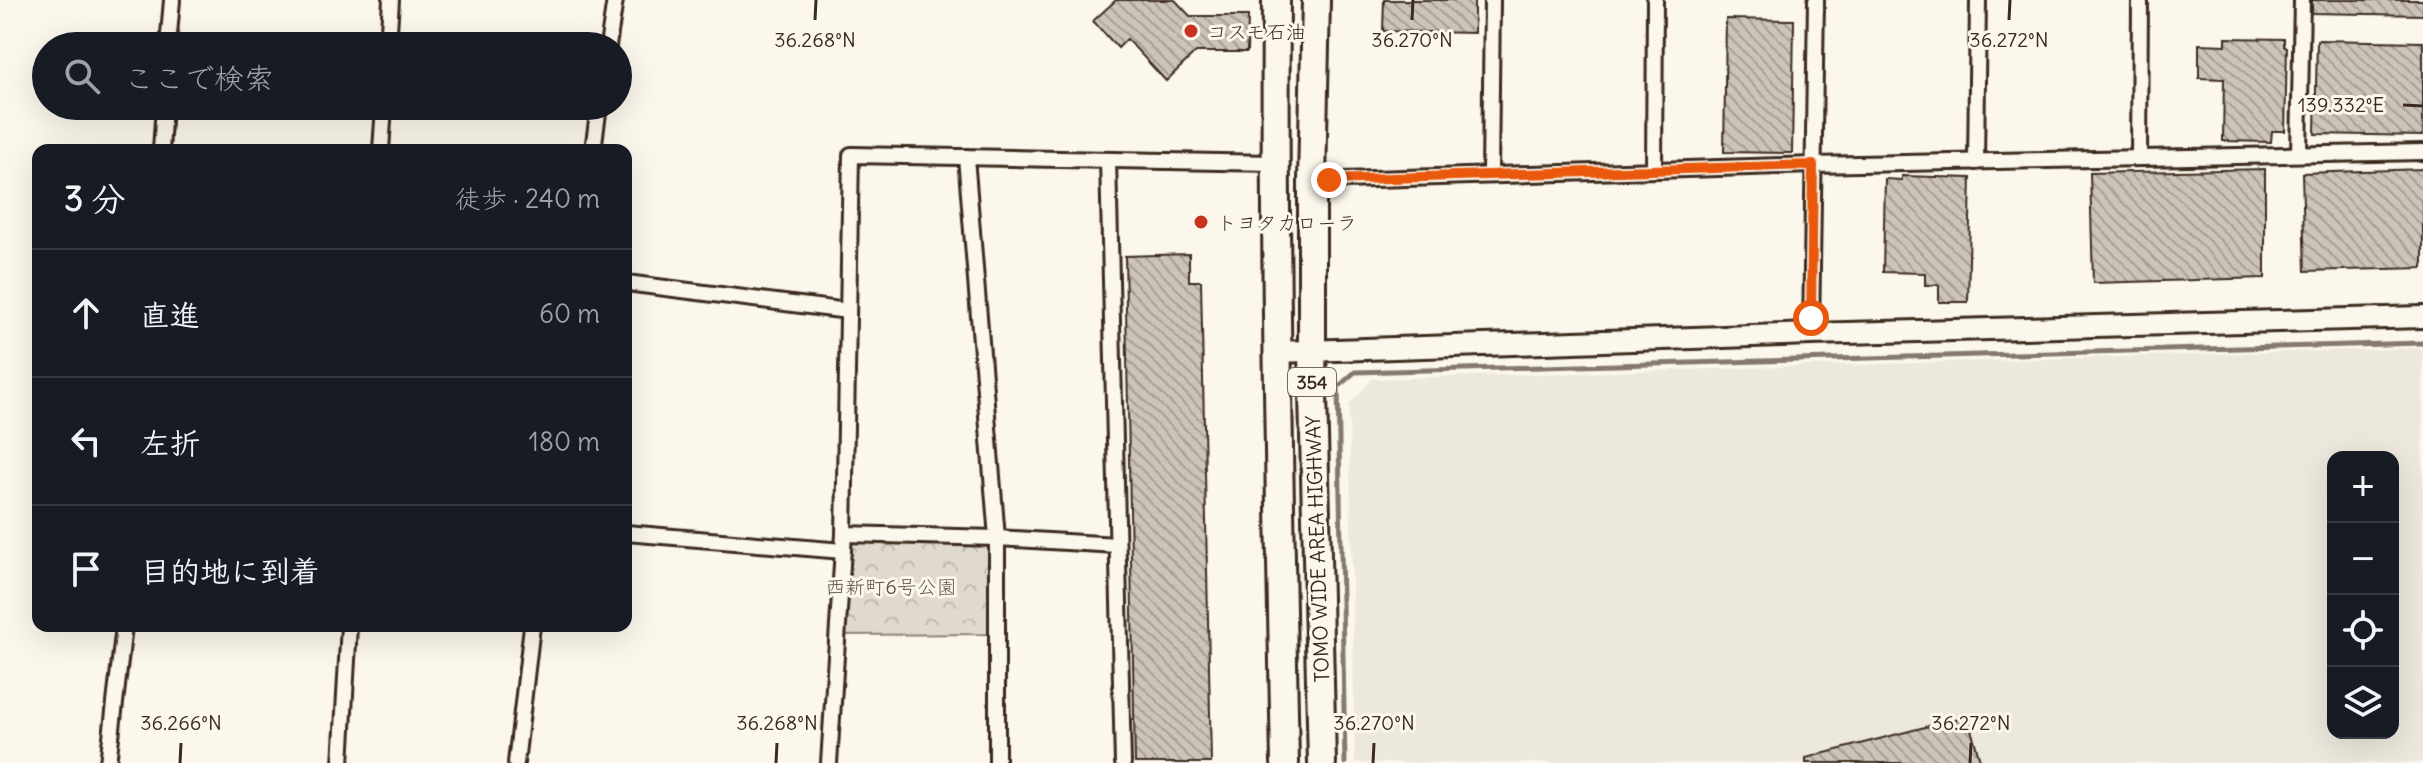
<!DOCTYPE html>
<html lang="ja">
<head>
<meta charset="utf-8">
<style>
	:root { --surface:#171b24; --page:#20242c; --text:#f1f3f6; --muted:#9ea1a6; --line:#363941 }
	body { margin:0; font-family:Delius,"Klee One",sans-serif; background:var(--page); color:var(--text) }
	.controls { position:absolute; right:24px; bottom:24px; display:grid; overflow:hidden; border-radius:16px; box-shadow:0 8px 32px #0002 }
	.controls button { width:72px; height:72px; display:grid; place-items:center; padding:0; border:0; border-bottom:2px solid var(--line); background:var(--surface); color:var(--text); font:40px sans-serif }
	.stop { position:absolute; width:24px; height:24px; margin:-18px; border:6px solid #ea580c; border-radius:50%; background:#fff }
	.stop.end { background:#ea580c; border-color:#fff; box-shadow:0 2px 8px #0008 }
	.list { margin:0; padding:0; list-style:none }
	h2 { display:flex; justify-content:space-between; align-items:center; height:104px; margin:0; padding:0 32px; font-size:34px }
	h2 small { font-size:26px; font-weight:400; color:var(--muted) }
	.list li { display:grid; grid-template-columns:52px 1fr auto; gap:24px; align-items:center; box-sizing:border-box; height:128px; padding:0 32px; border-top:2px solid var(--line) }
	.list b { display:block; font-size:30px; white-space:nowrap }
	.list em { font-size:26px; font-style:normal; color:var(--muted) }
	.icon { flex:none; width:44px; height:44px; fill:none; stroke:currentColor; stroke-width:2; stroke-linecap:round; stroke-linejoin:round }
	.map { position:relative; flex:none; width:2423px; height:763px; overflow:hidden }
	.search { position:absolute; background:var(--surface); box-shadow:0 8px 32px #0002; left:32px; top:32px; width:600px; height:88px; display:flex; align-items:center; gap:20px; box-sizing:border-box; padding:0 28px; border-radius:44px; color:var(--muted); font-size:30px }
	.panel { position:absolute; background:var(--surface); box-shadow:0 8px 32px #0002; left:32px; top:144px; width:600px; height:488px; border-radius:16px }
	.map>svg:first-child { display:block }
</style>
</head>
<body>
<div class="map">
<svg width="2423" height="763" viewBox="0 0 2423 763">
	<defs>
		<pattern id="park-crowns" width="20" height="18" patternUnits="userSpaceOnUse" patternTransform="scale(2)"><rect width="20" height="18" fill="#dfd9ce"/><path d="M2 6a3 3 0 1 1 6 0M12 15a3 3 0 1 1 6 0" fill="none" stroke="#c0bab0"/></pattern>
		<pattern id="building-back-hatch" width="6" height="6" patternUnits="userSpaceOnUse" patternTransform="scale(2)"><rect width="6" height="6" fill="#ccc4b9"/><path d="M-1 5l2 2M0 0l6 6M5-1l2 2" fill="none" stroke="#a79f96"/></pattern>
	</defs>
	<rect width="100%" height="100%" fill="#fbf7ec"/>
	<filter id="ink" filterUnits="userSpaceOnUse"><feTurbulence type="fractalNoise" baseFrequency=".0125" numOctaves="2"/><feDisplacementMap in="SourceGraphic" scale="16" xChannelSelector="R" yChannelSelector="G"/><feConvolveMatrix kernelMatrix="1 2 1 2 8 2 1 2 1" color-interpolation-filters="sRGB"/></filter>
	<g filter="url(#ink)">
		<path fill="#ede8dd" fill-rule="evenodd" d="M2423,348V763H1355L1349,405L1372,379ZM2333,457H2393V733H2333Z"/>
		<polygon fill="url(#park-crowns)" stroke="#8d8276" stroke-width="2" points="844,534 997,538 997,634 837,635"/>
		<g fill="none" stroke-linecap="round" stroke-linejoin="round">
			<polyline stroke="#85796d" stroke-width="5" points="1345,763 1338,387 1355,372 2423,343"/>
		</g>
		<g fill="url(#building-back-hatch)" stroke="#3b2a1e" stroke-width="2">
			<polygon points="1116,0 1175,0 1190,16 1248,16 1247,52 1196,52 1166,81 1127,39 1118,48 1093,21"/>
			<polygon points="1384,0 1474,0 1474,33 1383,31"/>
			<polygon points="2312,0 2423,0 2423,15 2312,13"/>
			<polygon points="1726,19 1794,20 1792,153 1724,152"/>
			<polygon points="2226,38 2284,39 2284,46 2287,47 2285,131 2272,131 2271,142 2223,141 2224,79 2199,78 2199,44 2226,45"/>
			<polygon points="2317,40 2423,42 2423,136 2315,134"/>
			<polygon points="2265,169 2265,278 2093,283 2090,173"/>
			<polygon points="2423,169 2423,268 2305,271 2302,173"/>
			<polygon points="1902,176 1971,178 1968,302 1939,302 1939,285 1925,285 1925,273 1883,272 1885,179 1902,180"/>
			<polygon points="1189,254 1189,281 1201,281 1211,763 1135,763 1125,256"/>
			<polygon points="1967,716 1981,763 1806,763 1806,758"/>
		</g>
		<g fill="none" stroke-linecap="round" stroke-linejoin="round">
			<defs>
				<g id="street">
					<polyline points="168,46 172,0"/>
					<polyline points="388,46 391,0"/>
					<polyline points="608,46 615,0"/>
					<polyline points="161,150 164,106"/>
					<polyline points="381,150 384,106"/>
					<polyline points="593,150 599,106"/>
					<polyline points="2299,153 2302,0"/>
					<polyline points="966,157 997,538 997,763"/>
					<polyline points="2139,158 2140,0"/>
					<polyline points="1108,160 1123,763"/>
					<polyline points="1976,162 1978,0"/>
					<polyline points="1654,170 1655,0"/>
					<polyline points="1490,174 1492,0"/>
					<polyline points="1312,181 1813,165 2423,152"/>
					<polyline points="626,283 848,311"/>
					<polyline points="1811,334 1816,0"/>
					<polyline points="626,533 843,551"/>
					<polyline points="844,534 997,538 1117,545"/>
					<polyline points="108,763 124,626"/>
					<polyline points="341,763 349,626"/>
					<polyline points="516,763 532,626"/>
					<polyline points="829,763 844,534 851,155 1274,163"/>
				</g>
				<polyline id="secondary" points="1277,352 1811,334 2423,317"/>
				<g id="highway">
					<path d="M1276,0C1274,254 1280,509 1285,763"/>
					<polyline points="1316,0 1312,181 1312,352 1322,763"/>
				</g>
			</defs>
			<use href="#street" stroke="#3b2a1e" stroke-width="20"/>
			<use href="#secondary" stroke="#3b2a1e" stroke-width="26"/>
			<use href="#highway" stroke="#3b2a1e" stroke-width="32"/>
			<use href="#street" stroke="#fbf7ec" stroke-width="14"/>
			<use href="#secondary" stroke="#fbf7ec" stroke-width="20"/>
			<use href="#highway" stroke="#fbf7ec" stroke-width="26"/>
		</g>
	</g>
	<g fill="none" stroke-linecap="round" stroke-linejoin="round" filter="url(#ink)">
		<polyline stroke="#ea580c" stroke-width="10" points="1329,180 1813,165 1811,318"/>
	</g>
	<path fill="none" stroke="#3b2a1e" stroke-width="3" d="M815,20L816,0M1412,20L1413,0M2009,20L2010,0M2403,105L2423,106M180,763L181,743M776,763L777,743M1373,763L1374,743M1970,763L1971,743"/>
	<g fill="#c8321e" stroke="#fbf7ec" stroke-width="3">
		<circle cx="1191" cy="31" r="8"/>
		<circle cx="1201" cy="222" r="8"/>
	</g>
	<g text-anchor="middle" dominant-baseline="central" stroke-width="6" stroke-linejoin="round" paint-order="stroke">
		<rect fill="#fbf7ec" stroke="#75685c" stroke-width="2" x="1288" y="368" width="48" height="28" rx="6"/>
		<g font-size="18" font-weight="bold" fill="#3b2a1e">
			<text x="1312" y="382">354</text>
		</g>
		<g font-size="20" fill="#3b2a1e" stroke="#fbf7ec" text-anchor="start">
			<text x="1207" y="31">コスモ石油</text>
			<text x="1217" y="222">トヨタカローラ</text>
		</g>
		<g font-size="20" fill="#3b2a1e" stroke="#fbf7ec">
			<text transform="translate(1317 549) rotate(-92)">TOMO WIDE AREA HIGHWAY</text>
		</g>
		<g font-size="20" fill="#64564a" stroke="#fbf7ec">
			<text x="891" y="586">西新町6号公園</text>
		</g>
	</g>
	<g font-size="20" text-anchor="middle" fill="#3b2a1e" stroke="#fbf7ec" stroke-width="6" stroke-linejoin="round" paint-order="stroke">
		<text x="815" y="47">36.268°N</text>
		<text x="1412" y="47">36.270°N</text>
		<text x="2009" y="47">36.272°N</text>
		<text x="2341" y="112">139.332°E</text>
		<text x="181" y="730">36.266°N</text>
		<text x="777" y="730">36.268°N</text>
		<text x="1374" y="730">36.270°N</text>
		<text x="1971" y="730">36.272°N</text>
	</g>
</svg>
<div class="controls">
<button>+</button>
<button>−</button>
<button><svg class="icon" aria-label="locate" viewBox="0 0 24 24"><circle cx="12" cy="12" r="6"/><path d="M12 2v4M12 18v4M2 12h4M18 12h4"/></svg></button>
<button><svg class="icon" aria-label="layers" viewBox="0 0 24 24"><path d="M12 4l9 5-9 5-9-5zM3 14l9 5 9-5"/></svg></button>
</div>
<div class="stop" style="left:1811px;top:318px"></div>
<div class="stop end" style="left:1329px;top:180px"></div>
<div class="search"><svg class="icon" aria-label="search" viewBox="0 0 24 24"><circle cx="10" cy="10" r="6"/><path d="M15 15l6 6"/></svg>ここで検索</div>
<section class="panel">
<h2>3 分<small>徒歩 · 240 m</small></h2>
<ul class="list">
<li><svg class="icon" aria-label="ahead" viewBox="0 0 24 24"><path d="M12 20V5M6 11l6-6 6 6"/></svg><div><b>直進</b></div><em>60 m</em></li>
<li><svg class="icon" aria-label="left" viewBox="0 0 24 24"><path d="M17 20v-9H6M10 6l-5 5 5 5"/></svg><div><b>左折</b></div><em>180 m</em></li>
<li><svg class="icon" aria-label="arrive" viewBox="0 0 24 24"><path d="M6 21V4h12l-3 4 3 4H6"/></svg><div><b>目的地に到着</b></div></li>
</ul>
</section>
</div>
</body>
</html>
